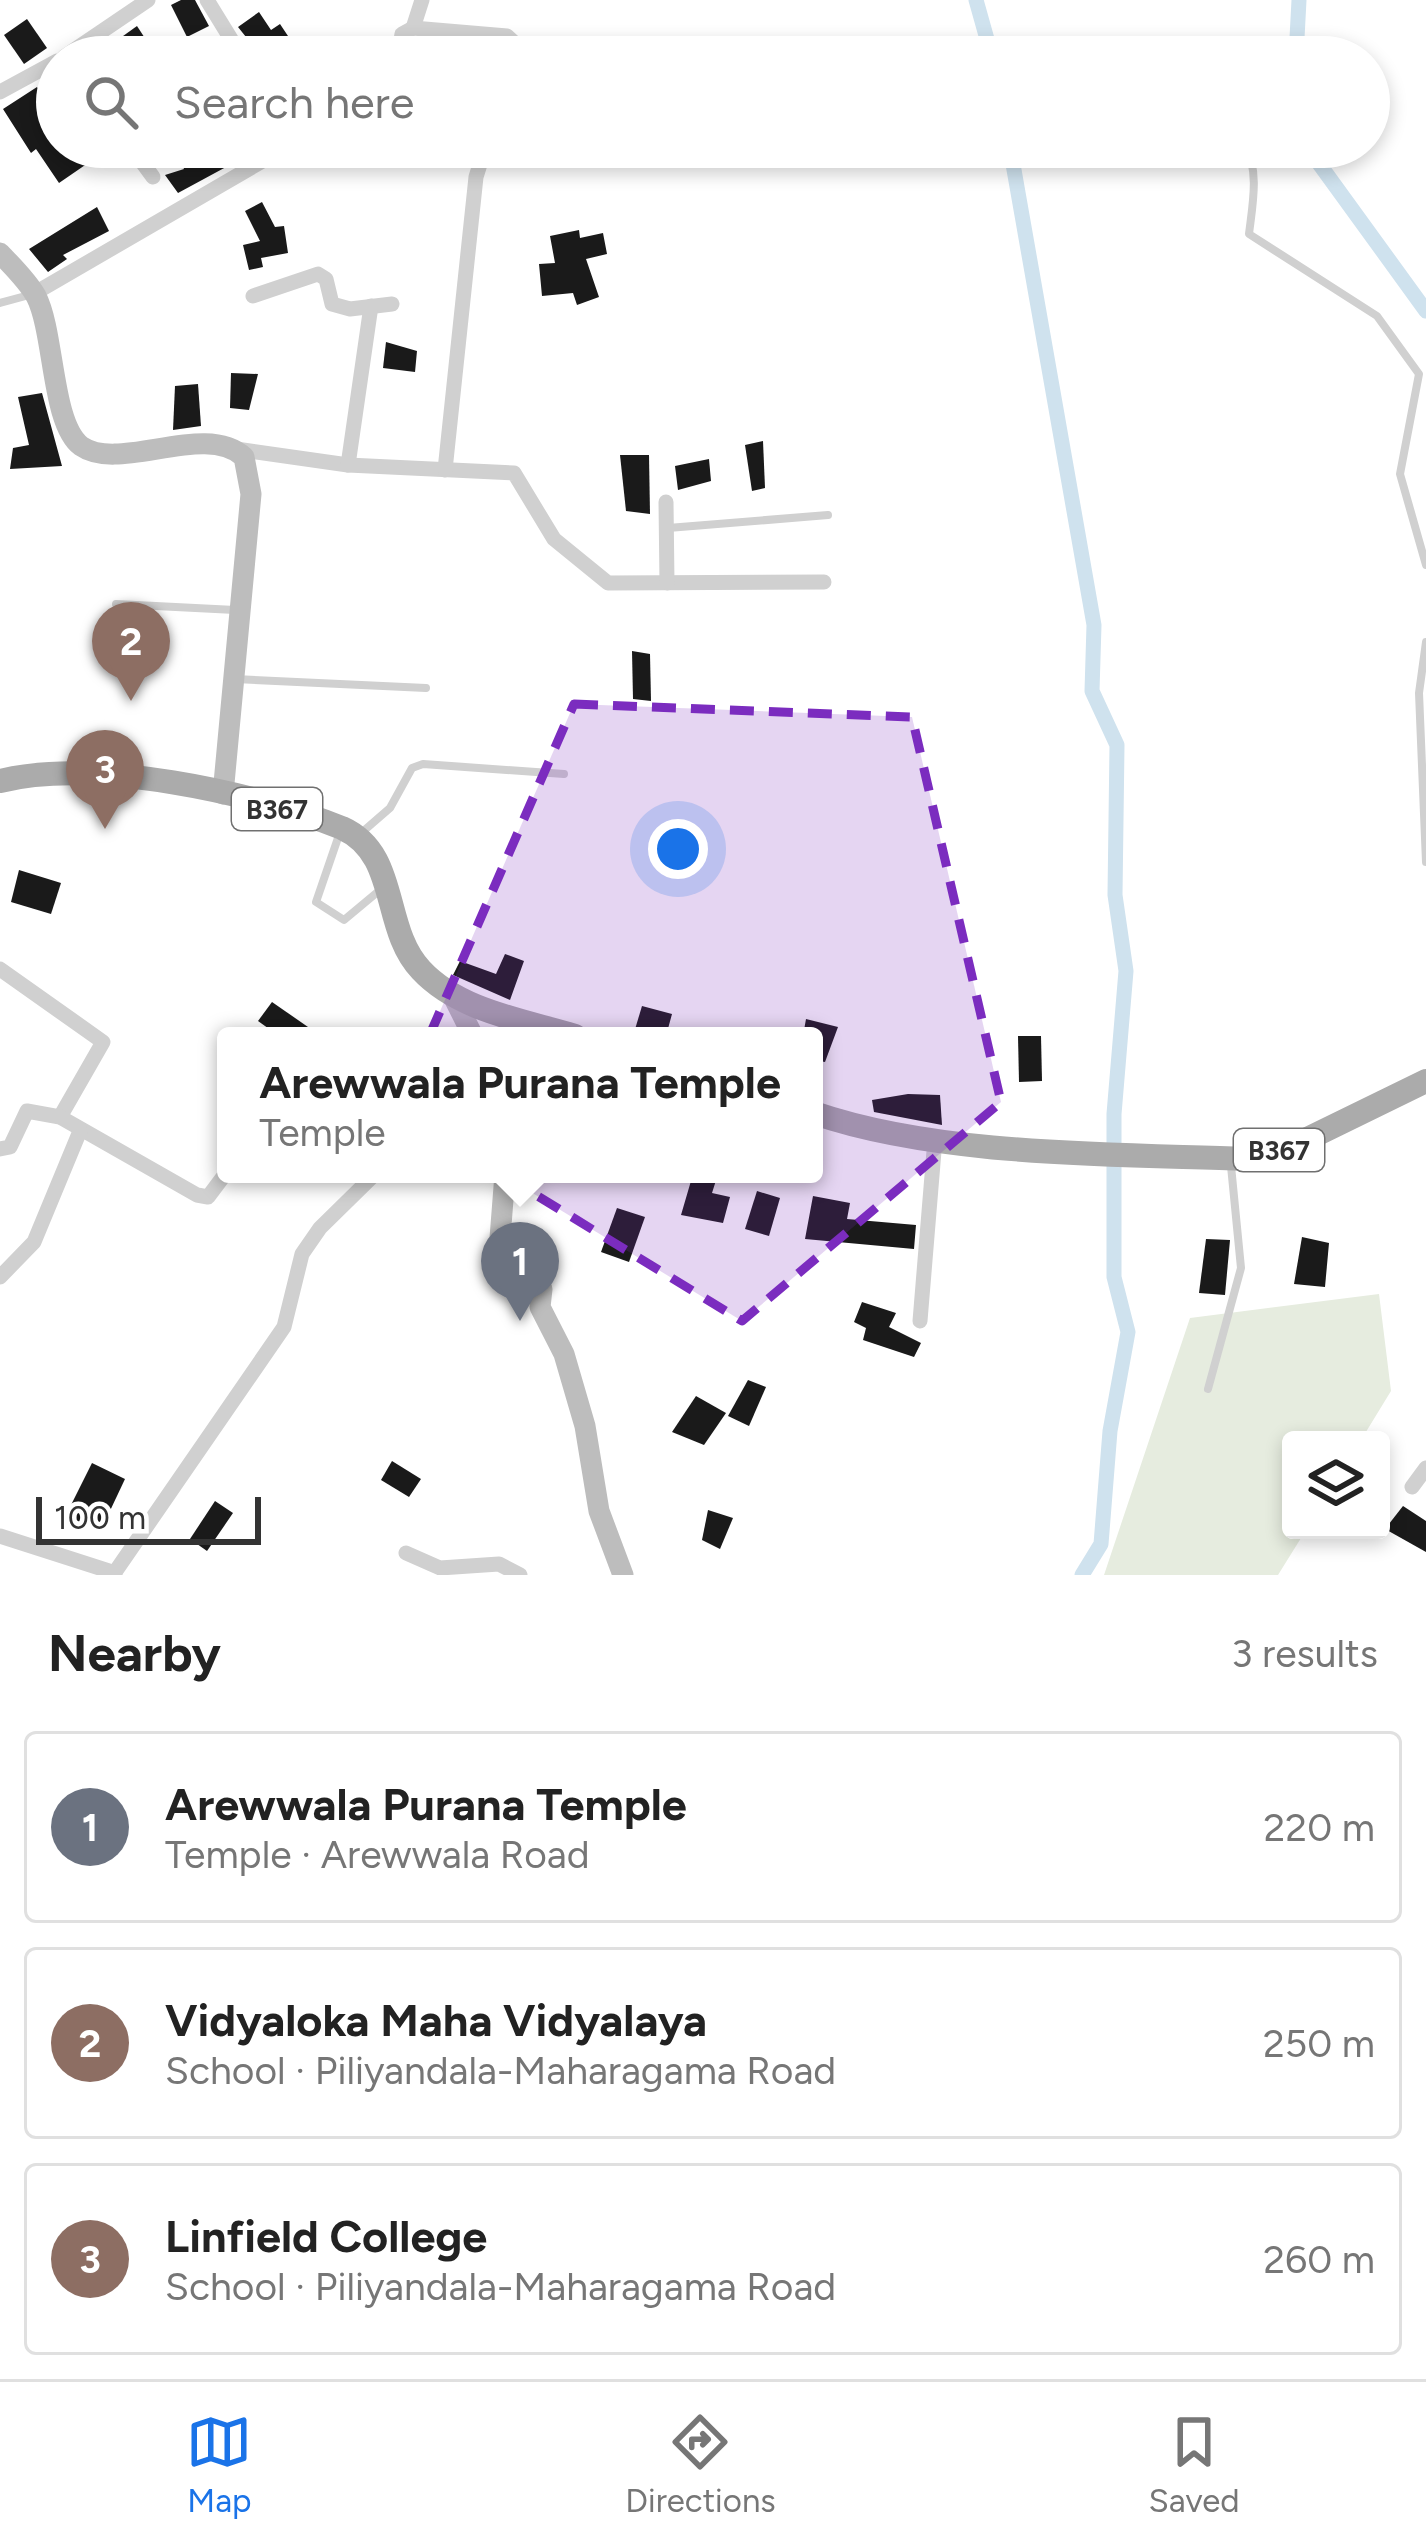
<!DOCTYPE html>
<html lang="en">
<head>
<meta charset="utf-8">
<style>
	:root { --surface:#fff; --page:#f6f6f6; --text:#222; --muted:#767676; --line:#e0e0e0; --accent:#1a73e8 }
	body { margin:0; font-family:Figtree,sans-serif; background:var(--page); color:var(--text) }
	.controls { position:absolute; right:36px; bottom:36px; display:grid; overflow:hidden; border-radius:12px; box-shadow:0 6px 18px #0003 }
	.controls button { width:108px; height:108px; display:grid; place-items:center; padding:0; border:0; border-bottom:3px solid var(--line); background:var(--surface); color:var(--text); font:60px sans-serif }
	.scale { position:absolute; left:36px; bottom:30px; width:225px; box-sizing:border-box; padding-left:12px; border:6px solid #333; border-top:0; font-size:33px; line-height:42px; white-space:nowrap; color:#333; -webkit-text-stroke:9px #fff; paint-order:stroke }
	.you { position:absolute; left:678px; top:849px; width:42px; height:42px; margin:-30px; border:9px solid #fff; border-radius:50%; background:#1a73e8; box-shadow:0 0 0 18px #1a73e833 }
	.badge { display:grid; place-items:center; width:78px; height:78px; border-radius:50%; background:var(--accent); color:#fff; font-size:39px; font-weight:700 }
	.pin { position:absolute; translate:-50% -99px; filter:drop-shadow(0 3px 6px #0008) }
	.pin::after { content:''; position:absolute; top:63px; width:42px; height:36px; background:inherit; clip-path:polygon(0 0,100% 0,50% 100%) }
	.popup { position:absolute; left:217px; top:1027px; width:606px; height:156px; box-sizing:border-box; display:grid; place-content:center; border-radius:12px; background:var(--surface); filter:drop-shadow(0 3px 9px #0005); font-size:39px; white-space:nowrap; color:var(--muted) }
	.popup b { font-size:45px; color:var(--text) }
	.popup::after { content:''; position:absolute; left:50%; top:100%; margin-left:-24px; border:24px solid transparent; border-top-color:var(--surface) }
	.list { margin:0; padding:0; list-style:none }
	h2 { display:flex; justify-content:space-between; align-items:center; height:156px; margin:0; padding:0 48px; font-size:51px }
	h2 small { font-size:39px; font-weight:400; color:var(--muted) }
	.list li { display:grid; grid-template-columns:78px 1fr auto; gap:36px; align-items:center; box-sizing:border-box; height:192px; margin:0 24px 24px; padding:0 24px; border:3px solid var(--line); border-radius:12px }
	.list b { display:block; font-size:45px; white-space:nowrap }
	.list p { margin:0; font-size:39px; white-space:nowrap; color:var(--muted) }
	.list em { font-size:39px; font-style:normal; color:var(--muted) }
	.icon { flex:none; width:66px; height:66px; fill:none; stroke:currentColor; stroke-width:2; stroke-linecap:round; stroke-linejoin:round }
	.map { position:relative; flex:none; width:1426px; height:1575px; overflow:hidden }
	.search { position:absolute; background:var(--surface); box-shadow:0 6px 18px #0003; left:36px; right:36px; top:36px; height:132px; display:flex; align-items:center; gap:30px; box-sizing:border-box; padding:0 42px; border-radius:66px; color:var(--muted); font-size:45px }
	.sheet { height:804px; background:var(--surface) }
	nav { display:flex; justify-content:space-around; align-items:center; box-sizing:border-box; height:168px; border-top:3px solid var(--line); background:var(--surface); font-size:33px; color:var(--muted) }
	nav a { display:grid; justify-items:center; gap:6px }
	nav .on { color:var(--accent) }
	.map>svg:first-child { display:block }
</style>
</head>
<body>
<div class="map">
<svg width="1426" height="1575" viewBox="0 0 1426 1575">
	<rect width="100%" height="100%" fill="#fff"/>
	<polygon fill="#e6ecdf" points="1379,1294 1391,1391 1361,1440 1291,1440 1291,1530 1306,1530 1278,1575 1104,1575 1190,1318"/>
	<g fill="none" stroke-linecap="round" stroke-linejoin="round">
		<g stroke="#cfe2ee" stroke-width="15">
			<polyline points="976,0 992,57"/>
			<polyline points="1296,57 1299,0"/>
			<polyline points="1010,147 1094,625 1092,691 1117,745 1115,895 1126,971 1114,1114 1114,1277 1128,1332 1110,1431 1101,1544 1082,1575"/>
			<polyline points="1307,147 1426,311"/>
		</g>
	</g>
	<g fill="#1a1a1a">
		<polygon points="181,0 195,0 209,26 187,37 171,5"/>
		<polygon points="259,12 271,30 280,24 292,42 270,57 262,57 238,27"/>
		<polygon points="27,19 47,48 24,64 4,35"/>
		<polygon points="137,26 152,49 140,57 110,57 105,49"/>
		<polygon points="37,87 57,118 57,147 82,147 91,161 59,183 36,149 31,153 3,109"/>
		<polygon points="205,147 263,147 178,193 165,175 184,169 180,160"/>
		<polygon points="262,202 275,227 284,226 288,253 261,258 263,267 249,270 243,245 260,241 245,211"/>
		<polygon points="97,207 109,231 63,255 67,259 48,272 29,249"/>
		<polygon points="579,230 580,238 603,233 607,254 586,259 599,297 577,305 573,293 542,296 539,264 555,263 550,236"/>
		<polygon points="386,342 417,351 415,372 383,368"/>
		<polygon points="231,373 258,374 249,410 230,408"/>
		<polygon points="198,384 201,426 173,430 175,386"/>
		<polygon points="42,393 62,466 10,469 13,448 29,445 18,397"/>
		<polygon points="763,441 765,488 752,491 745,445"/>
		<polygon points="620,455 649,455 650,514 626,511"/>
		<polygon points="709,459 711,481 678,490 675,466"/>
		<polygon points="632,651 650,654 651,701 633,699"/>
		<polygon points="19,870 61,883 51,914 11,902"/>
		<polygon points="505,954 524,961 510,1000 453,975 460,961 496,974"/>
		<polygon points="272,1002 321,1036 279,1036 258,1021"/>
		<polygon points="642,1006 672,1014 666,1036 633,1036"/>
		<polygon points="806,1019 838,1027 825,1062 814,1060 814,1036 803,1036"/>
		<polygon points="1018,1036 1041,1036 1042,1081 1019,1082"/>
		<polygon points="908,1094 940,1095 942,1125 874,1112 872,1100"/>
		<polygon points="693,1174 718,1174 712,1193 730,1197 723,1223 681,1215"/>
		<polygon points="757,1191 780,1198 769,1236 745,1229"/>
		<polygon points="813,1196 850,1203 847,1219 916,1225 914,1249 805,1239"/>
		<polygon points="617,1208 645,1217 629,1262 601,1252"/>
		<polygon points="1302,1237 1329,1243 1325,1287 1294,1284"/>
		<polygon points="1206,1239 1230,1240 1225,1295 1199,1293"/>
		<polygon points="862,1302 896,1313 889,1327 921,1343 914,1357 863,1340 866,1328 854,1322"/>
		<polygon points="748,1380 766,1387 749,1426 728,1416"/>
		<polygon points="696,1396 726,1413 704,1445 672,1432"/>
		<polygon points="392,1461 421,1479 409,1497 381,1480"/>
		<polygon points="92,1463 125,1479 100,1532 66,1515"/>
		<polygon points="215,1501 233,1513 207,1551 190,1539"/>
		<polygon points="1403,1506 1426,1521 1426,1552 1385,1529"/>
		<polygon points="708,1510 733,1518 720,1549 702,1540"/>
	</g>
	<g fill="none" stroke-linecap="round" stroke-linejoin="round">
		<g stroke="#d0d0d0" stroke-width="8">
			<path d="M1245,147C1260,169 1252,208 1249,234L1377,316L1419,374L1400,474L1426,565"/>
			<polyline points="0,303 33,294"/>
			<polyline points="668,528 828,515"/>
			<polyline points="116,604 235,610"/>
			<polyline points="1426,642 1419,693 1426,862"/>
			<polyline points="235,679 426,688"/>
			<polyline points="360,834 390,808 412,768 423,764 564,774"/>
			<polyline points="339,835 316,902 344,920 380,890"/>
			<polyline points="1208,1389 1241,1268 1231,1166"/>
		</g>
		<g stroke="#d0d0d0" stroke-width="15">
			<polyline points="207,0 242,57"/>
			<polyline points="413,28 422,0"/>
			<polyline points="64,57 148,0"/>
			<polyline points="398,57 402,34 413,28 507,36 520,48 520,57"/>
			<polyline points="0,92 57,61"/>
			<polyline points="131,147 153,177"/>
			<polyline points="35,293 271,156"/>
			<polyline points="253,296 318,274 326,279 332,304 350,309 392,304"/>
			<polyline points="236,449 348,465 514,473 554,539 608,583 824,582"/>
			<polyline points="348,465 371,306"/>
			<polyline points="445,470 476,177 481,161 510,147"/>
			<polyline points="666,502 667,583"/>
			<polyline points="0,969 103,1042 60,1117"/>
			<polyline points="0,1149 10,1147 27,1111 60,1117 197,1195 208,1197 226,1173"/>
			<polyline points="0,1277 34,1242 80,1131"/>
			<polyline points="920,1321 935,1139"/>
			<polyline points="1412,1487 1426,1468"/>
			<polyline points="0,1536 115,1573"/>
			<polyline points="406,1553 440,1568 499,1564 520,1575"/>
			<polyline points="113,1575 284,1327 302,1254 320,1228 375,1174"/>
		</g>
		<g stroke="#bdbdbd" stroke-width="21">
			<path d="M0,253C12,266 27,280 36,296C55,333 51,423 81,446C119,473 205,421 244,457L251,494L223,794"/>
			<polyline points="454,998 473,1036"/>
			<polyline points="505,1174 500,1238 542,1289 540,1307 564,1354 585,1426 599,1511 623,1575"/>
		</g>
		<g stroke="#ababab" stroke-width="24">
			<path d="M0,781C94,758 253,792 342,828C400,854 381,928 421,970C459,1011 523,1020 575,1036"/>
			<path d="M814,1113C939,1156 1112,1154 1245,1159L1295,1145L1426,1081"/>
		</g>
	</g>
	<path fill="#7b2cbf" fill-opacity="0.2" stroke="#7b2cbf" stroke-width="9" stroke-dasharray="24 15" stroke-linejoin="round" d="M574,704L912,717L1001,1102L742,1321L397,1110Z"/>
	<g text-anchor="middle" dominant-baseline="central" stroke-width="12" stroke-linejoin="round" paint-order="stroke">
		<g fill="#fff" stroke="#707070" stroke-width="3">
			<rect x="232" y="788" width="90" height="42" rx="9"/>
			<rect x="1234" y="1129" width="90" height="42" rx="9"/>
		</g>
		<g font-size="27" font-weight="bold" fill="#333">
			<text x="277" y="809">B367</text>
			<text x="1279" y="1150">B367</text>
		</g>
	</g>
</svg>
<div class="controls">
<button><svg class="icon" aria-label="layers" viewBox="0 0 24 24"><path d="M12 4l9 5-9 5-9-5zM3 14l9 5 9-5"/></svg></button>
</div>
<div class="scale">100 m</div>
<div class="you"></div>
<div class="pin badge" style="left:520px;top:1321px;background:#6b7280">1</div>
<div class="popup"><b>Arewwala Purana Temple</b>Temple</div>
<div class="pin badge" style="left:131px;top:701px;background:#8d6e63">2</div>
<div class="pin badge" style="left:105px;top:829px;background:#8d6e63">3</div>
<div class="search"><svg class="icon" aria-label="search" viewBox="0 0 24 24"><circle cx="10" cy="10" r="6"/><path d="M15 15l6 6"/></svg>Search here</div>
</div>
<section class="sheet">
<h2>Nearby<small>3 results</small></h2>
<ul class="list">
<li><span class="badge" style="background:#6b7280">1</span><div><b>Arewwala Purana Temple</b><p>Temple · Arewwala Road</p></div><em>220 m</em></li>
<li><span class="badge" style="background:#8d6e63">2</span><div><b>Vidyaloka Maha Vidyalaya</b><p>School · Piliyandala-Maharagama Road</p></div><em>250 m</em></li>
<li><span class="badge" style="background:#8d6e63">3</span><div><b>Linfield College</b><p>School · Piliyandala-Maharagama Road</p></div><em>260 m</em></li>
</ul>
</section>
<nav>
<a class="on"><svg class="icon" aria-label="map" viewBox="0 0 24 24"><path d="M3 6l6-2 6 2 6-2v14l-6 2-6-2-6 2zM9 4v14M15 6v14"/></svg>Map</a>
<a><svg class="icon" aria-label="directions" viewBox="0 0 24 24"><path d="M12 3l9 9-9 9-9-9zM9 14v-3h6M13 9l2 2-2 2"/></svg>Directions</a>
<a><svg class="icon" aria-label="saved" viewBox="0 0 24 24"><path d="M7 4h10v16l-5-4-5 4z"/></svg>Saved</a>
</nav>
</body>
</html>
